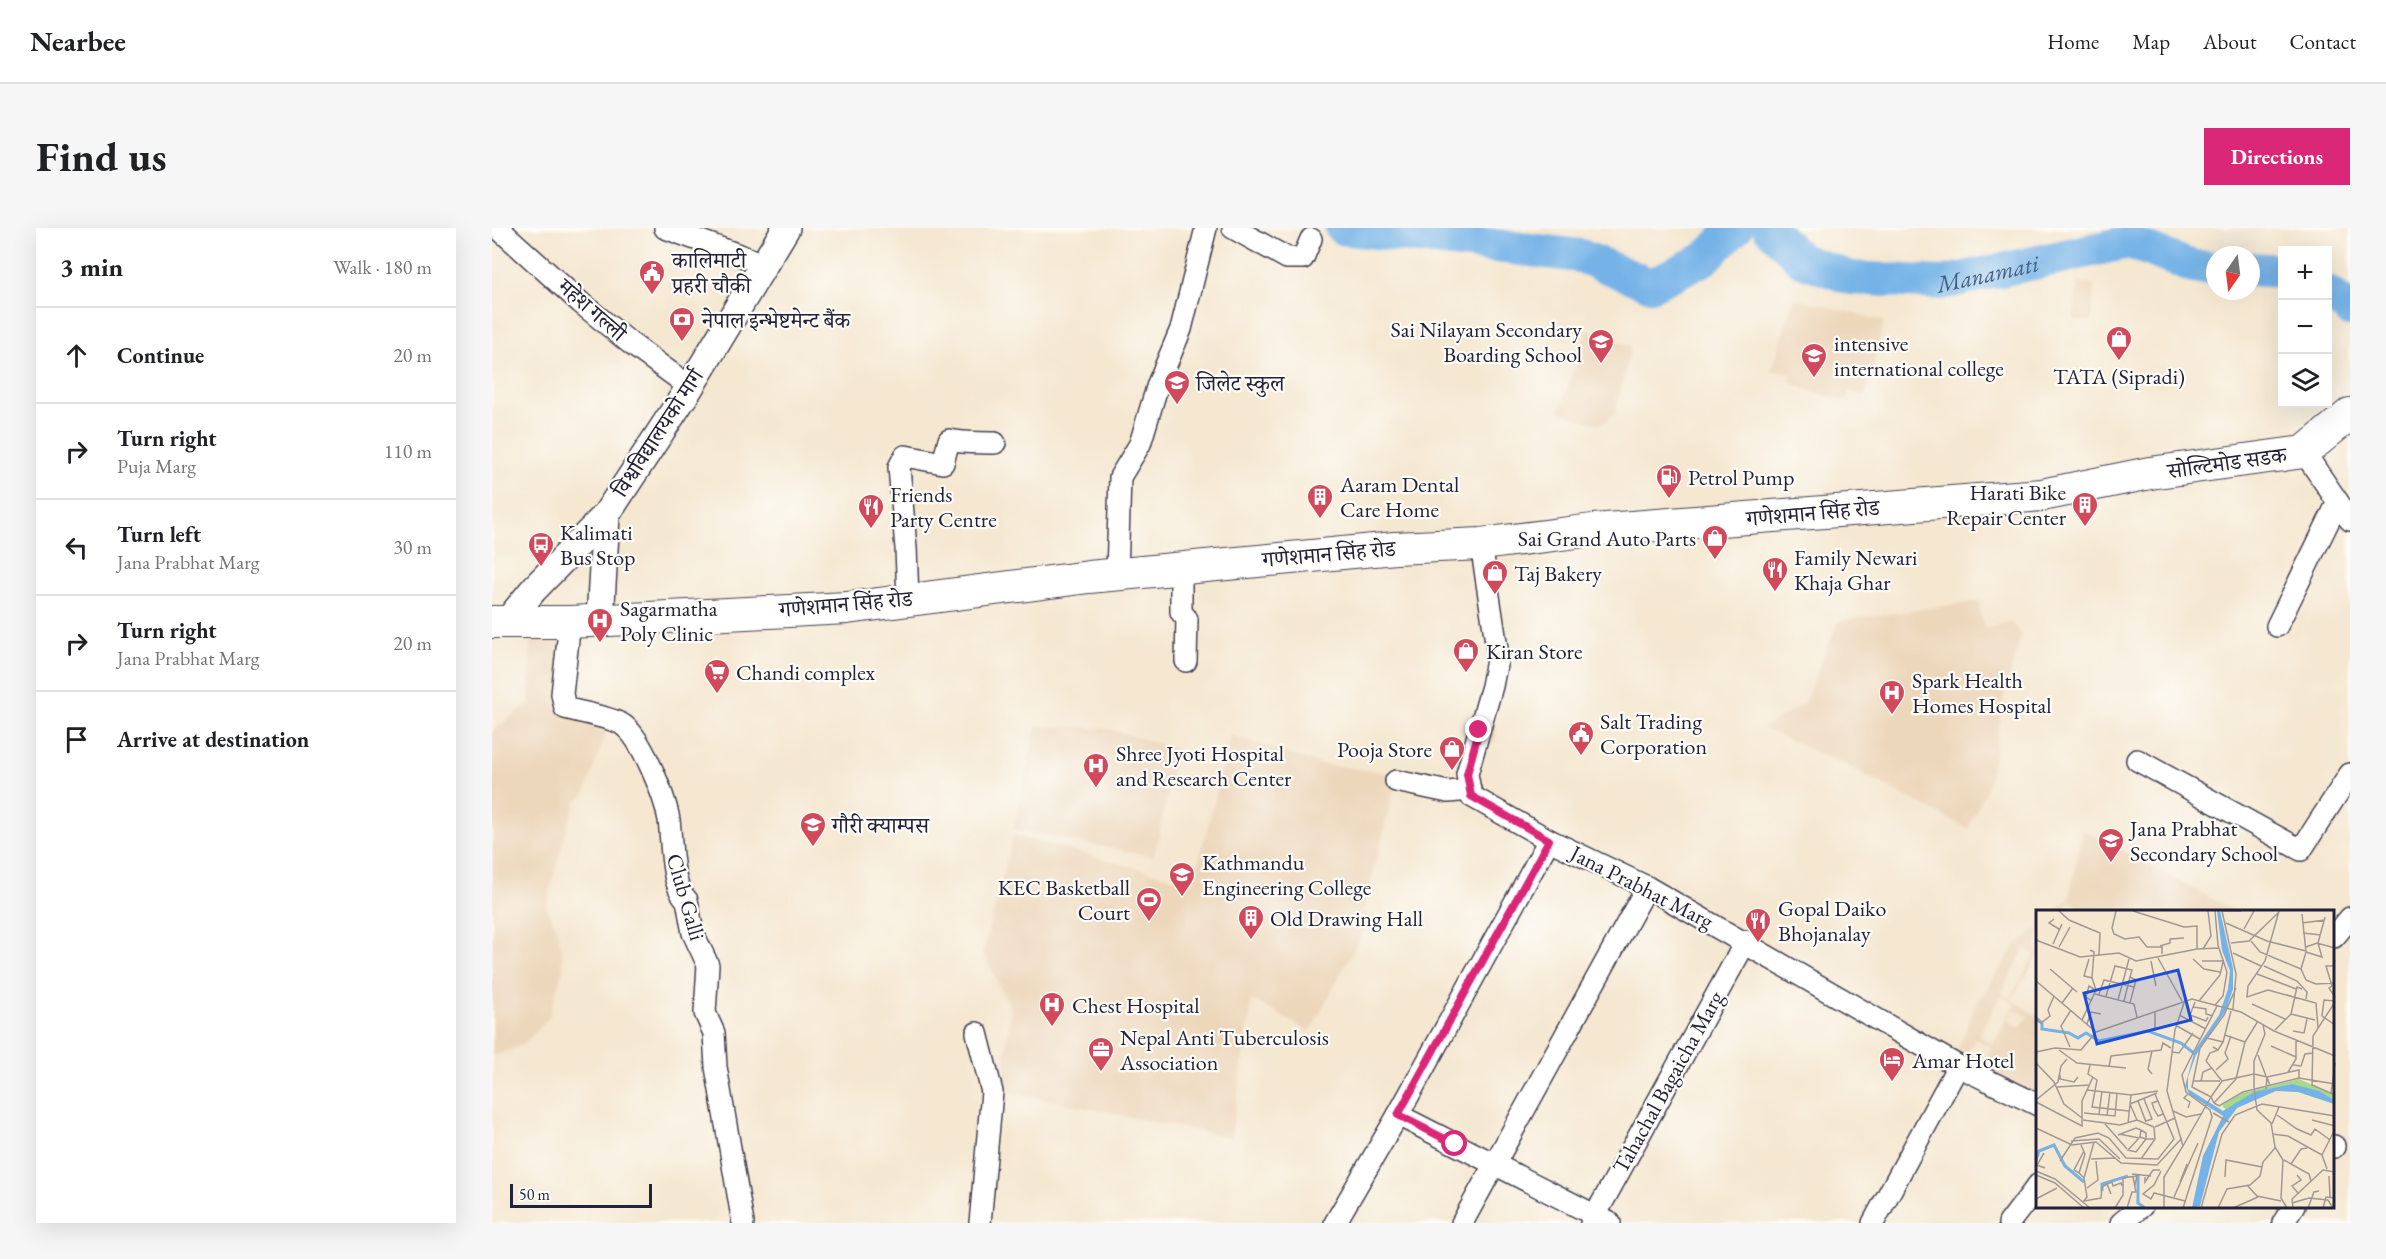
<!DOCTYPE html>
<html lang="en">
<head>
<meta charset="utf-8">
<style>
	:root { --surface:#fff; --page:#f6f6f6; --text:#202124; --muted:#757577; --line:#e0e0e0; --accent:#db2777 }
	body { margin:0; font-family:"EB Garamond","Noto Serif Devanagari",serif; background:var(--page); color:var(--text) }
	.controls { position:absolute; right:18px; top:18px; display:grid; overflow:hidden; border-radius:0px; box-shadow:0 6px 24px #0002 }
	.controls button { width:54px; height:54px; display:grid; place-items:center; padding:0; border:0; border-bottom:2px solid var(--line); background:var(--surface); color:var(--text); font:30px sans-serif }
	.compass { position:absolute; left:1714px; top:18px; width:54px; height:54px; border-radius:50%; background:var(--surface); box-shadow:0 6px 24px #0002; rotate:194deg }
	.scale { position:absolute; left:18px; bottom:15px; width:142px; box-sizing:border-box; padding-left:6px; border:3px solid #22223b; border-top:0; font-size:16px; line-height:21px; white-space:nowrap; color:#22223b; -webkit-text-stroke:4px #fdfcf7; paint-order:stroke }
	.stop { position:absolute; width:18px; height:18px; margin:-14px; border:4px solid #db2777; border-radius:50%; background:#fff }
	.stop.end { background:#db2777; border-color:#fff; box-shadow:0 2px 6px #0008 }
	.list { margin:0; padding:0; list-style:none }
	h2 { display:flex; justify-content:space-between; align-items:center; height:78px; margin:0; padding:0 24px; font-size:26px }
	h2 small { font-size:20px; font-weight:400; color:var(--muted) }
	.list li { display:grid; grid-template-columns:39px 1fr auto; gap:18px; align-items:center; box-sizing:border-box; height:96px; padding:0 24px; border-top:2px solid var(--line) }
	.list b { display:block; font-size:22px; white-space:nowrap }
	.list p { margin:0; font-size:20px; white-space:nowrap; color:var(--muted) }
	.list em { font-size:20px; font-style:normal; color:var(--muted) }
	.icon { flex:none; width:33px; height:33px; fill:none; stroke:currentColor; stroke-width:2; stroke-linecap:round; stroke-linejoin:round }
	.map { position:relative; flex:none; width:1858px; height:995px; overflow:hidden; border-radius:0px }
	header { display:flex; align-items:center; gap:36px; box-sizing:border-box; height:84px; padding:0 30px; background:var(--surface); border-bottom:2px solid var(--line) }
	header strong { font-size:28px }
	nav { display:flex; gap:33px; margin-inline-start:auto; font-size:21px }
	.intro { display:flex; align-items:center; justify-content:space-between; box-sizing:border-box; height:144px; padding:0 36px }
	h1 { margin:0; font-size:42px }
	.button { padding:15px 27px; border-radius:0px; background:var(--accent); color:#fff; font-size:21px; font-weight:700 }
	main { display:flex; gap:36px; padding:0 36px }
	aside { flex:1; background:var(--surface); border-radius:0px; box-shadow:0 6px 24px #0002 }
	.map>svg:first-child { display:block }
</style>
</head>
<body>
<header>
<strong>Nearbee</strong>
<nav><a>Home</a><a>Map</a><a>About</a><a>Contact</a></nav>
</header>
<div class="intro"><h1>Find us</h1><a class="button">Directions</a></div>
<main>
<aside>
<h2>3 min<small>Walk · 180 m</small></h2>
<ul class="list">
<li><svg class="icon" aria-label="ahead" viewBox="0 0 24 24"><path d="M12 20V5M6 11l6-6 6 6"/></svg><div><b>Continue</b></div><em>20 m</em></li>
<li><svg class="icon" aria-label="right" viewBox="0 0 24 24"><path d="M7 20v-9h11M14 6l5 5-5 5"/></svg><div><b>Turn right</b><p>Puja Marg</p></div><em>110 m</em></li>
<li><svg class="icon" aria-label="left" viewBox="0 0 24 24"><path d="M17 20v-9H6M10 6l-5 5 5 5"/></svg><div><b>Turn left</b><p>Jana Prabhat Marg</p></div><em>30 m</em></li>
<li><svg class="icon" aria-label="right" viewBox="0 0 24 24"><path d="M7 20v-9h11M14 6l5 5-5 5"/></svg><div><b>Turn right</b><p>Jana Prabhat Marg</p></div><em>20 m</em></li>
<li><svg class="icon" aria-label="arrive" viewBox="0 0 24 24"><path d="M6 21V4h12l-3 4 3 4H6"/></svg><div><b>Arrive at destination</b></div></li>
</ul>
</aside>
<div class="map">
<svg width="1858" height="995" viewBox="0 0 1858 995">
	<rect width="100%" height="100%" fill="#fdfcf7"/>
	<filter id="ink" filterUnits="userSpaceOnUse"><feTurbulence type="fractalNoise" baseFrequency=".0167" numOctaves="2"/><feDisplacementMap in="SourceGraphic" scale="12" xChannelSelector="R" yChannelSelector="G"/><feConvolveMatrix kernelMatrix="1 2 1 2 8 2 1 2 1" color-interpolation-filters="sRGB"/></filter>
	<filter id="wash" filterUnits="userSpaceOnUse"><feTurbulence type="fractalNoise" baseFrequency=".008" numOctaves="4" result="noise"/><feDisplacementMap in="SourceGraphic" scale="24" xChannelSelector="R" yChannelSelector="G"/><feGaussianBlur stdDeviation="1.35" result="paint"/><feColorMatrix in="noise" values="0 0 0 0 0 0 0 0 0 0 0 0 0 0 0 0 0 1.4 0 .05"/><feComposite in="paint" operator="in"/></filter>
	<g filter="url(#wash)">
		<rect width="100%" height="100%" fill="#f5e7d0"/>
		<g fill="#edd7bb" fill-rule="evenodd">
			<polygon points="1585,55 1602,57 1599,94 1582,92"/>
			<polygon points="1302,70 1392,93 1374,168 1357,163 1355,174 1314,161 1297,154 1299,146 1280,142"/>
			<polygon points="1095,102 1139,119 1122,188 1107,197 1067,183"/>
			<polygon points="1488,373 1488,385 1494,401 1518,393 1529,407 1511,471 1497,555 1476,601 1360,540 1271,500 1312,475 1346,393"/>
			<polygon points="78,394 87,492 115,503 93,566 84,574 72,608 54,679 64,698 70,721 71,741 57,789 45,804 28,818 0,829 0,503 37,475 38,399"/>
			<polygon points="544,498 614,500 685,521 662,629 522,601"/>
			<polygon points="739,507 828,536 906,546 871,684 879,689 818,804 760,772 739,910 513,863 514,819 519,781 491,725 521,607 701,655"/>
			<polygon points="1591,602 1743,683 1594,683 1577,673 1572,683 1564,683 1577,670"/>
			<path d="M1546,700V727L1520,772L1544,787L1546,785V875L1462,831L1483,778L1524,716ZM1533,720L1543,726L1518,770L1509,765ZM1509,768L1523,777L1501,816L1486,808ZM1522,781L1536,788L1529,799L1516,793ZM1483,811L1499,819L1491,835L1475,826Z"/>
		</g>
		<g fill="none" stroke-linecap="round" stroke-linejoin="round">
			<g stroke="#74b2e7" stroke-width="34">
				<polyline points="850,0 1089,28 1159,57 1212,31 1244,0"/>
				<path id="s1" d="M1277,0L1309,32L1359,50L1450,55L1637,14L1701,39L1723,40"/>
				<polyline points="1759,41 1790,43"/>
				<polyline points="1836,65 1858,82"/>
			</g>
		</g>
	</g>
	<g filter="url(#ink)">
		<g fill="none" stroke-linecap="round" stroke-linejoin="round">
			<defs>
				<g id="minor">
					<polyline points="6,0 89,75 138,115 198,159"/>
					<polyline points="173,0 272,36"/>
					<polyline points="741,0 795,30 811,30 819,11"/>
					<polyline points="1812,224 1858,292"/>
					<polyline points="989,316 1006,427 1000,458 975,546 979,568 1057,612 1155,659 1466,838 1546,877"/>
					<polyline points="689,340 689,384 695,391 694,433"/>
					<polyline points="625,347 628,249 648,216 666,156 689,101 714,0"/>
					<path d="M416,371L414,320L407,239L413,228L451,235L457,212C475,216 485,214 503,215"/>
					<path d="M78,394L70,466L73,480C86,484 122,490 131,497C150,510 173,569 177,592C180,613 178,657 195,672L201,705L216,737L213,785L222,805L224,839L251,995"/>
					<polyline points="1785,398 1846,274"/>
					<polyline points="1645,532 1809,622 1858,546"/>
					<polyline points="904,553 956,564 978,562"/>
					<polyline points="1842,709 1858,690"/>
					<polyline points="485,805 500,864 488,995"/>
					<polyline points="906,887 1118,995"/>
					<polyline points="1842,918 1842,919"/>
					<polyline points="843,995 906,887 1057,612"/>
					<polyline points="970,995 1155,659"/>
					<polyline points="1099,995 1254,713"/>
					<polyline points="1381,995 1466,838"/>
					<polyline points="1517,995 1546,957"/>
					<polyline points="1629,995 1650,978"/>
					<polyline points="1791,995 1802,978"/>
				</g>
				<g id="major">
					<polyline points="108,392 114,287"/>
					<polyline points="15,394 42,361 114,287 198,159 294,0"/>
				</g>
				<polyline id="highway" points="0,394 78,394 355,380 597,349 735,336 903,320 989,316 1101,302 1550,267 1658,245 1812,224 1858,186"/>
			</defs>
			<use href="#minor" stroke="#424051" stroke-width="24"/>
			<use href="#major" stroke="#424051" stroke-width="30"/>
			<use href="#highway" stroke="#424051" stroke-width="34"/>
			<use href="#minor" stroke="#fff" stroke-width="21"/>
			<use href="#major" stroke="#fff" stroke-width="27"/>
			<use href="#highway" stroke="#fff" stroke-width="32"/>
		</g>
	</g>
	<g fill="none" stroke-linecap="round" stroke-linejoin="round" filter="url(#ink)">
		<polyline stroke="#db2777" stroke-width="8" points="963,916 906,887 1057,612 979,568 975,546 987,502"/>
	</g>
	<defs>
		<symbol id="civic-pin" viewBox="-11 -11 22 30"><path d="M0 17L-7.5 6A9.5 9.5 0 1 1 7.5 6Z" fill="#d1495b" stroke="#fdfcf7"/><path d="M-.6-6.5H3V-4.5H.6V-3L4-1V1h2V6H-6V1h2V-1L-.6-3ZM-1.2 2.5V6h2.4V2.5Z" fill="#fff"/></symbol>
		<symbol id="bank-pin" viewBox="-11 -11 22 30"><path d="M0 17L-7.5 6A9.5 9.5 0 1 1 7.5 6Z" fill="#d1495b" stroke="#fdfcf7"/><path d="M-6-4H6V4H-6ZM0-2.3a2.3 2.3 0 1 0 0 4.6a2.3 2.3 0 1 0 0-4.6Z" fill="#fff"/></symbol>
		<symbol id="shop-pin" viewBox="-11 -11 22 30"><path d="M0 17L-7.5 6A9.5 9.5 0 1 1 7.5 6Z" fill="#d1495b" stroke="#fdfcf7"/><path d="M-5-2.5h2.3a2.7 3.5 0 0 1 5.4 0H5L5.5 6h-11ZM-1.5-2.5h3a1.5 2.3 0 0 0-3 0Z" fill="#fff"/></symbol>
		<symbol id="school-pin" viewBox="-11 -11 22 30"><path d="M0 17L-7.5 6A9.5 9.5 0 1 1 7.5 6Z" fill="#d1495b" stroke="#fdfcf7"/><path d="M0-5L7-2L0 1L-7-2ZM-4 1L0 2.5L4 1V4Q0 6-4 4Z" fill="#fff"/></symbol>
		<symbol id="university-pin" viewBox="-11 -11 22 30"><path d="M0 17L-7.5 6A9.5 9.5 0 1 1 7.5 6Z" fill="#d1495b" stroke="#fdfcf7"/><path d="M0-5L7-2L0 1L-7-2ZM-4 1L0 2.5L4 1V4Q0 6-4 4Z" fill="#fff"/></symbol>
		<symbol id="fuel-pin" viewBox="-11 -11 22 30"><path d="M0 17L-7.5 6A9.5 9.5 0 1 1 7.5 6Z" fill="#d1495b" stroke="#fdfcf7"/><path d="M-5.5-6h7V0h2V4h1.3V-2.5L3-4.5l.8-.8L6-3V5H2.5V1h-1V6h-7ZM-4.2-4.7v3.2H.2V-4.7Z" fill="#fff"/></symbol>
		<symbol id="building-pin" viewBox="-11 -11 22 30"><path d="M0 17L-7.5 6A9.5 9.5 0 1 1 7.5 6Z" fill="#d1495b" stroke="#fdfcf7"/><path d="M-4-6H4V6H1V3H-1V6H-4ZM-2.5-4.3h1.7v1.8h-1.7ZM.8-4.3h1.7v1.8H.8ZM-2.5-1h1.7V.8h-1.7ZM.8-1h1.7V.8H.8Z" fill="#fff"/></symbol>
		<symbol id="restaurant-pin" viewBox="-11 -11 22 30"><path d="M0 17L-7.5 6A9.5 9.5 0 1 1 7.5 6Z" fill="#d1495b" stroke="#fdfcf7"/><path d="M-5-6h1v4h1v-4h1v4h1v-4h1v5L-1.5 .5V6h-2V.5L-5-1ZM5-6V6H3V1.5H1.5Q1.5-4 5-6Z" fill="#fff"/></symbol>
		<symbol id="bus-pin" viewBox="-11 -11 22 30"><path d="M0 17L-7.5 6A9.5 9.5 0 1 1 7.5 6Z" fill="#d1495b" stroke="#fdfcf7"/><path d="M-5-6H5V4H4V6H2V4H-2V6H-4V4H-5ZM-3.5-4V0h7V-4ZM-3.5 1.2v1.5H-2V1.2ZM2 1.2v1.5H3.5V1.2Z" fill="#fff"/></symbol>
		<symbol id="hospital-pin" viewBox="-11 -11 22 30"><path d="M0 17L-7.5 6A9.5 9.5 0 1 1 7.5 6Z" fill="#d1495b" stroke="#fdfcf7"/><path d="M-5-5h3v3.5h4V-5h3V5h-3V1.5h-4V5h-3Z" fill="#fff"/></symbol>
		<symbol id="supermarket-pin" viewBox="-11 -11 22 30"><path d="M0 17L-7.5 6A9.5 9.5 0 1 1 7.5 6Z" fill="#d1495b" stroke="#fdfcf7"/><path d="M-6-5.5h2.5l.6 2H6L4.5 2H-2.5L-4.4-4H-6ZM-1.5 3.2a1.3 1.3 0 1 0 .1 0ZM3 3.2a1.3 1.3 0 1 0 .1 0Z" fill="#fff"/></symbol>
		<symbol id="stadium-pin" viewBox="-11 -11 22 30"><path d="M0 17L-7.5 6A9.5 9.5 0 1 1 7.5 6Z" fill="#d1495b" stroke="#fdfcf7"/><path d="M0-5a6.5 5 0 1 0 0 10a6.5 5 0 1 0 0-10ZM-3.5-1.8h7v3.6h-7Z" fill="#fff"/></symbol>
		<symbol id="office-pin" viewBox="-11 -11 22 30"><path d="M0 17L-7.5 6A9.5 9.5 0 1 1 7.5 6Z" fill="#d1495b" stroke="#fdfcf7"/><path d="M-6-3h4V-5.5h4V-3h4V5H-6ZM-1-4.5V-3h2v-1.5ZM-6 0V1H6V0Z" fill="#fff"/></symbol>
		<symbol id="hotel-pin" viewBox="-11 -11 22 30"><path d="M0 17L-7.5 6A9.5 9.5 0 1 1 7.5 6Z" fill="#d1495b" stroke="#fdfcf7"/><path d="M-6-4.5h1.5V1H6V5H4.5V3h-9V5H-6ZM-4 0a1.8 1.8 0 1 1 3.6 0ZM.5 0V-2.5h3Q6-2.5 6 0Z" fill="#fff"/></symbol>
	</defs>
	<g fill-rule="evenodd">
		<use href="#civic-pin" x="145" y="30" width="30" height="40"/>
		<use href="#bank-pin" x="175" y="77" width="30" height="40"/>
		<use href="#shop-pin" x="1612" y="96" width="30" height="40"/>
		<use href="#school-pin" x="1094" y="99" width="30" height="40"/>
		<use href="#university-pin" x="1307" y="113" width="30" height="40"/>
		<use href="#school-pin" x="670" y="140" width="30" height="40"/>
		<use href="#fuel-pin" x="1162" y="234" width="30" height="40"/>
		<use href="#building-pin" x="813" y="254" width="30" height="40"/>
		<use href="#building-pin" x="1578" y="262" width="30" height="40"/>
		<use href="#restaurant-pin" x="364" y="264" width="30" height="40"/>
		<use href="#shop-pin" x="1208" y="295" width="30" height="40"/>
		<use href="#bus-pin" x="34" y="302" width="30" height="40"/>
		<use href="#restaurant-pin" x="1268" y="327" width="30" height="40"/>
		<use href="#shop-pin" x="988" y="330" width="30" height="40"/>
		<use href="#hospital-pin" x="93" y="378" width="30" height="40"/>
		<use href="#shop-pin" x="959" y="408" width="30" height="40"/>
		<use href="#supermarket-pin" x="210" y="429" width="30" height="40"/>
		<use href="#hospital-pin" x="1385" y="450" width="30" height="40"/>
		<use href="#civic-pin" x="1074" y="491" width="30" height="40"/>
		<use href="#shop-pin" x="945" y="506" width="30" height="40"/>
		<use href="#hospital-pin" x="589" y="523" width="30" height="40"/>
		<use href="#university-pin" x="306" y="582" width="30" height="40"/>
		<use href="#school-pin" x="1604" y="598" width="30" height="40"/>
		<use href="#university-pin" x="675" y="632" width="30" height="40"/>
		<use href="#stadium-pin" x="642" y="657" width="30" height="40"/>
		<use href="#building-pin" x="744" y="675" width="30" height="40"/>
		<use href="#restaurant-pin" x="1251" y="678" width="30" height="40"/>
		<use href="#hospital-pin" x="545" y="762" width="30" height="40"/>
		<use href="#office-pin" x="594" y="807" width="30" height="40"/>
		<use href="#hotel-pin" x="1385" y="817" width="30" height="40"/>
	</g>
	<g text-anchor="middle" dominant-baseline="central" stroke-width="4.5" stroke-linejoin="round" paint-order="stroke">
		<g font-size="22" fill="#22223b" stroke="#fdfcf7" text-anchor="start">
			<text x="180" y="32">कालिमाटी<tspan x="180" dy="25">प्रहरी चौकी</tspan></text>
			<text x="210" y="92">नेपाल इन्भेष्टमेन्ट बैंक</text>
			<text x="1090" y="101" text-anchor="end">Sai Nilayam Secondary<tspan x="1090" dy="25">Boarding School</tspan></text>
			<text x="1342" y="115">intensive<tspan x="1342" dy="25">international college</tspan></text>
			<text x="1627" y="148" text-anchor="middle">TATA (Sipradi)</text>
			<text x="704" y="155">जिलेट स्कुल</text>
			<text x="1196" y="249">Petrol Pump</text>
			<text x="848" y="256">Aaram Dental<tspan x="848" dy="25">Care Home</tspan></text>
			<text x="1574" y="264" text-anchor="end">Harati Bike<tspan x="1574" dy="25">Repair Center</tspan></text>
			<text x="398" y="266">Friends<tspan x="398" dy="25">Party Centre</tspan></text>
			<text x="68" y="304">Kalimati<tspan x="68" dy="25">Bus Stop</tspan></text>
			<text x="1204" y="310" text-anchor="end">Sai Grand Auto Parts</text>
			<text x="1302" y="329">Family Newari<tspan x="1302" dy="25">Khaja Ghar</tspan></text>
			<text x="1022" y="345">Taj Bakery</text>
			<text x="128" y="380">Sagarmatha<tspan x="128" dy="25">Poly Clinic</tspan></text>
			<text x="994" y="423">Kiran Store</text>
			<text x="244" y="444">Chandi complex</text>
			<text x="1420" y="452">Spark Health<tspan x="1420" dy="25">Homes Hospital</tspan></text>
			<text x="1108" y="493">Salt Trading<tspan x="1108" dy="25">Corporation</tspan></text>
			<text x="940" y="521" text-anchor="end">Pooja Store</text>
			<text x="624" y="525">Shree Jyoti Hospital<tspan x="624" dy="25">and Research Center</tspan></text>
			<text x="340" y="597">गौरी क्याम्पस</text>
			<text x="1638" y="600">Jana Prabhat<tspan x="1638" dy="25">Secondary School</tspan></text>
			<text x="710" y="634">Kathmandu<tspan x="710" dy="25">Engineering College</tspan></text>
			<text x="638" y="659" text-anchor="end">KEC Basketball<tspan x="638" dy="25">Court</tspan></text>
			<text x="1286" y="680">Gopal Daiko<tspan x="1286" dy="25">Bhojanalay</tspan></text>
			<text x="778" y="690">Old Drawing Hall</text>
			<text x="580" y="777">Chest Hospital</text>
			<text x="628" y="809">Nepal Anti Tuberculosis<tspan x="628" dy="25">Association</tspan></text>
			<text x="1420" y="832">Amar Hotel</text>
		</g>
		<g font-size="22" fill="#22223b" stroke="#fdfcf7">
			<text transform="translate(100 82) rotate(41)">महेश गल्ली</text>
			<text transform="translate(166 205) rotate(-57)">विश्वविद्यालयको मार्ग</text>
			<text transform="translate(1735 235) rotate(-8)">सोल्टिमोड सडक</text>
			<text transform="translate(1321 285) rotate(-5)">गणेशमान सिंह रोड</text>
			<text transform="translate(837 326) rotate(-5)">गणेशमान सिंह रोड</text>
			<text transform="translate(354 376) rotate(-5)">गणेशमान सिंह रोड</text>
			<text transform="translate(1150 659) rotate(27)">Jana Prabhat Marg</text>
			<text transform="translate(194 669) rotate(74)">Club Galli</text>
			<text transform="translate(1176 854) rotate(-61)">Tahachal Bagaicha Marg</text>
		</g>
		<g font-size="24" font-style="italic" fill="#435c80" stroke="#fdfcf7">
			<text stroke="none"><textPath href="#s1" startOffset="236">Manamati</textPath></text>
		</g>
	</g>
	<g transform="translate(1544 682)">
		<rect width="298" height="298" fill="#f5e7d0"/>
		<path d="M263,169L298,185V190L256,174L221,182L190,200L186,195L207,183Z" fill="#a6d989"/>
		<path d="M181,1H184L197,58V79L190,100L160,145L152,167V179L187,201L218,182L256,174L283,181L298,190V194L262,182L240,181L201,198L183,222L164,296L156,298L167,246L187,206L154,185L149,176L159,140L183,105L192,79L194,61L186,40Z" fill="#74b2e7"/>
		<path fill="none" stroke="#74b2e7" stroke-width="3" d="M0,108L6,113V119L33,123L42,128L50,123L63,131L112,121L145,133L159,144M0,250L3,241L18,235L29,256L48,272M102,265V293L109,298M66,281V274L92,266"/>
		<path fill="none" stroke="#a19894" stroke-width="1.5" d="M23,1L33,10L64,23L63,45M80,1L76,18L78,24L89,29L103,27L111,37H126V44M97,1L148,17L161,16V39L183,38M179,1L182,35L191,62L187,86L179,95M186,1H205M186,1L200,64L197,99M266,4L270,42L265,59L270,70M18,9L13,13L23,19M190,13L231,31L270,41M266,13L289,10M208,19L218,1M267,23L285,25M0,30L44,47L83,43L100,51L161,39M215,31L224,42L265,59M195,33L213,31L242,3M282,33L289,7M17,34L26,14M124,36L134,33V29L148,28M23,37L34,17M270,37L281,33L299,38M167,39L175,26L172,1M54,40L58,42L56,68M270,42L286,47L282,33M197,43L225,56M122,48L146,91M157,49L168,59L184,62M299,50L297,56H290L296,76L293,78L299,87M115,51L120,76M166,51H187M228,56L261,71L271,82L270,89M14,59L41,82M221,64L260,79M270,70L280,74L299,73M0,71L60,122M200,78L188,105L164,138L156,177L175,187L186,171L218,164M232,80L211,87L212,76L229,51L243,1M232,80L280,93L282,118M59,84L98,94L101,107M63,84L68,70L98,77M70,86L79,56L96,60L94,67L100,70L94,93M82,90L93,49M56,91L50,87L53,76L58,79M88,91L94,67M163,91L184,65L187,52M299,91L288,90L286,106L299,115M159,92L154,105L170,111L172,107M299,92L277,126L276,175L299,185M26,93L37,78M216,94L249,109M157,97L170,99V104L177,106M255,104L279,110M143,105L170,119M0,110L5,113L14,106L12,100L18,86M46,110L60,80L56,68L48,66L53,49M51,114L55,102L65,104M227,115L229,124L218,151V178L221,200L235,213L239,237L247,250L245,288L251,298M141,116L164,129M113,120H119V102M239,120L255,104L261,77L266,79M257,121L268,123L271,109M189,125L209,132M171,128L187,132L182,140L177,137M187,132L195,101M235,136L260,147M34,137L25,116L35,100M23,140L41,153L90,158M182,140L174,143L170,151L186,171M0,142L19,138L45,140L60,122L156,89L205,102L238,121L299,146M136,142L143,143L157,123M222,145L230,166M0,153L18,172L28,194L46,208M54,155L52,164L61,170L56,197L93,201M257,155L265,156L269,144L277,143M73,157L75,146L125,140L127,133L135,138M180,160L192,149L189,143L195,126M252,162L260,149V130M116,164L112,159L116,141M218,164L231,167L263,160V168M24,165V169L38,172L42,167M200,169L209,132L222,111M158,171H184M165,171L167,162L176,158M21,177L54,175M230,179L231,167L234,176M51,180L95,185L122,181M295,183L299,153M108,189L116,209L110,211M0,190L22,172L25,156L31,149M102,191L110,212M122,191L116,193L118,199L122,206L127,204M0,192L46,216V191L57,167M178,193L183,196L207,182L263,168L299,174M178,193L200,169M152,198L154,192L148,188L152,184M137,201L150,207L165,204M48,203L79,206L81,184M177,203L193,212M63,204L66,181M241,205L261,219L275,225L279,219L294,230M71,206L74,182M47,210L84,215L101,210L118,217M101,210L94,194L121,183M276,210L299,216M92,213L95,185M69,214L91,239M236,214L243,197M119,217L139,208M0,218L36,235L60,232L85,253L121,255L146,228M83,224L103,228M236,224L252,226L286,245M82,225L100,218L105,220M104,227L110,229V223L105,220L104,227L92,240L100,242L110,229H119M35,231L63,229L84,249M45,235L49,244L43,263L48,268M147,236L175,187L178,193M8,243L1,255L9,258M55,249L79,248M105,249L119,229L118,217M248,250L273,264L275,271M24,251L39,228L62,223L73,228L90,248L122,249L138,229L119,184M255,254L265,239L271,238M291,259L286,245L299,219M0,261L19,269L54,298M125,261L118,275L107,284L115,289L118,283L149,291M43,263L38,260L48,241M96,264L115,266M0,265L19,273L48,298M261,265L265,270L256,276L262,283M293,266L294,287M109,267V272L117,260H124M189,267L190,250L226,257M144,272L151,254M211,275L221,286L245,291M51,278L62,270L60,251M75,284L71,274L76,272L77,276L85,273L86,276M138,287L162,233M0,289L21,278M48,291L65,288L66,277L71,274M47,292L51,287L48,268L58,232M256,293L273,288L292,290L297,298M79,298L87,285V268L101,266L99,275M91,298L96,282H100L97,267M128,298V267L147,236L131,181L139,120L149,90M147,298L176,207L174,200L150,182L146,165L181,96M165,298L186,224L199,205L226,194L299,206M182,298L191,279L214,275L224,266L227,252L239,238M197,298L222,287M257,298L256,289L287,260L299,262M272,298L278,282L283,281M287,298L290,287L299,288"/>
		<path fill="#1d4ed8" fill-opacity="0.15" stroke="#1d4ed8" stroke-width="3" d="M142,60L155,110L61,134L48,83Z"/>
		<rect width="298" height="298" fill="none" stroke="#22223b" stroke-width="3"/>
	</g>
</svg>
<div class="controls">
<button>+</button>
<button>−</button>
<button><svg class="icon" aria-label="layers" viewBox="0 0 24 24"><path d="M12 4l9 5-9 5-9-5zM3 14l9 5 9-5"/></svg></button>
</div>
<svg class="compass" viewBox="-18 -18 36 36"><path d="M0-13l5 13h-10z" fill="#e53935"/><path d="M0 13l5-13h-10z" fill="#757577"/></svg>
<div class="scale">50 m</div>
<div class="stop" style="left:963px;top:916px"></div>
<div class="stop end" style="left:987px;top:502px"></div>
</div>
</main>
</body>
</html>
